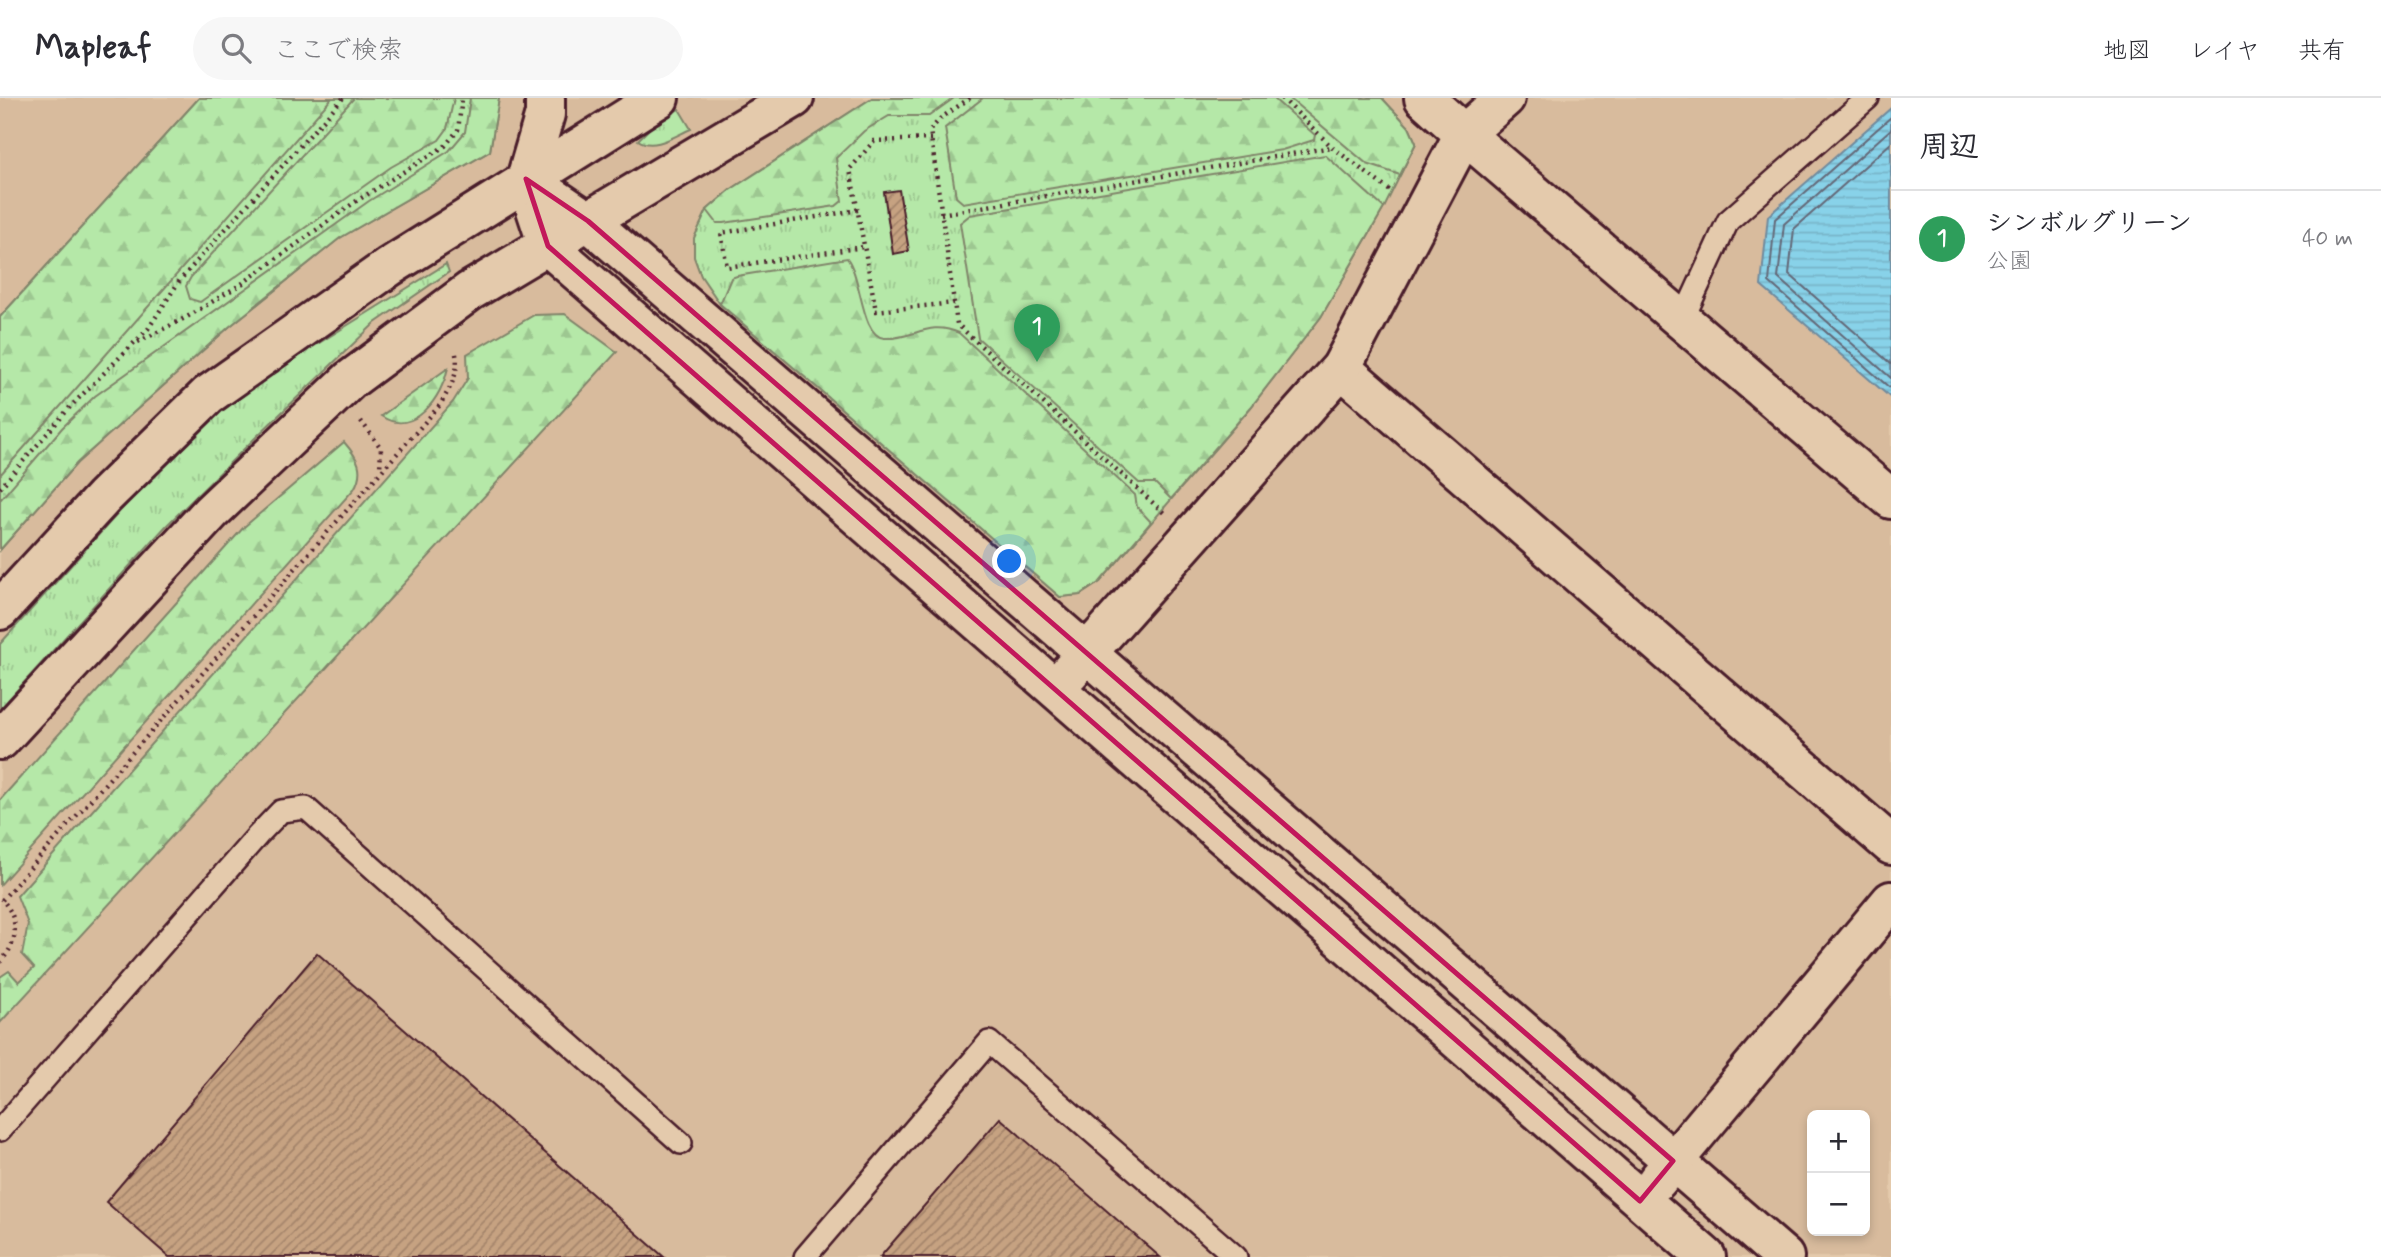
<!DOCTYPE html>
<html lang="ja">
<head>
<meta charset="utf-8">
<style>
	:root { --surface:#fff; --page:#f7f7f7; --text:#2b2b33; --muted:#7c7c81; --line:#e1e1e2; --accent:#7c3aed }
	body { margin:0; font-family:Mynerve,"Klee One",sans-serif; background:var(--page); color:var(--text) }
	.controls { position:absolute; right:21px; bottom:21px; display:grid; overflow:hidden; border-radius:10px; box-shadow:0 4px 10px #0003 }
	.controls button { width:63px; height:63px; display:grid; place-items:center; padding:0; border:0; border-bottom:2px solid var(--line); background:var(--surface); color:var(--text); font:35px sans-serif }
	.you { position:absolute; left:1010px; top:464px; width:24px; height:24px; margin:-18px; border:5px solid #fff; border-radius:50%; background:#1a73e8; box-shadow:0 0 0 10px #1a73e833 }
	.badge { display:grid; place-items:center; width:46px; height:46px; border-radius:50%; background:var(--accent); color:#fff; font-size:23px; font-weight:700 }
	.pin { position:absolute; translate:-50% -58px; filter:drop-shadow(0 2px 4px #0008) }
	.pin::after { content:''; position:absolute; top:37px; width:24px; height:21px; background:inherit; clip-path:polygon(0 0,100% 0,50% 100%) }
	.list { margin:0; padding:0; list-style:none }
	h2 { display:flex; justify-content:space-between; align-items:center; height:91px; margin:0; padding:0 28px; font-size:30px }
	h2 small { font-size:23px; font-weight:400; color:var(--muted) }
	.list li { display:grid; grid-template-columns:46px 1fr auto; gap:21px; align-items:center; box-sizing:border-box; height:98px; padding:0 28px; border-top:2px solid var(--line) }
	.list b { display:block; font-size:26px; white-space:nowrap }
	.list p { margin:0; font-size:23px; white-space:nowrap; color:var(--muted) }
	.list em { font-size:23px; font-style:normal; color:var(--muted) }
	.icon { flex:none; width:38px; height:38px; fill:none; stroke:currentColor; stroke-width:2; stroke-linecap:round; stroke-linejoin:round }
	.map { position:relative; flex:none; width:1891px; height:1159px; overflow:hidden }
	header { display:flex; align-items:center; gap:42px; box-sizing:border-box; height:98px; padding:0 35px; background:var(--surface); border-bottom:2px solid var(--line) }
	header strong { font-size:33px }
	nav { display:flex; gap:38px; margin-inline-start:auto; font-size:24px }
	.search { width:490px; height:63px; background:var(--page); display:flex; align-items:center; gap:18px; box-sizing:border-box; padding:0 24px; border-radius:38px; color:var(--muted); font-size:26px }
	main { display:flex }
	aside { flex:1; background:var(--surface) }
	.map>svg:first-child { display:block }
</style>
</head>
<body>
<header>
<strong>Mapleaf</strong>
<div class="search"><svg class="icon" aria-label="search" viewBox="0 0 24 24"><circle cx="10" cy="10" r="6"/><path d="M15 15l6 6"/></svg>ここで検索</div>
<nav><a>地図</a><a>レイヤ</a><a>共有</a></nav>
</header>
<main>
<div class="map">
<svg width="1891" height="1159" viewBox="0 0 1891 1159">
	<defs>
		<pattern id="grass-tufts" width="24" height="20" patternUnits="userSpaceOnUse" patternTransform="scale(1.75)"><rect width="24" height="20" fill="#b5e8a8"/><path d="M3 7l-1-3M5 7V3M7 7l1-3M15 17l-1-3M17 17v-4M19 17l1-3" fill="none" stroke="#9dc791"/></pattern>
		<pattern id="forest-firs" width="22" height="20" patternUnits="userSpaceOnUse" patternTransform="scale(1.75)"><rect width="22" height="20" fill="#b5e8a8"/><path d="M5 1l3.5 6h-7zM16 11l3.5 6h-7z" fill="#9dc791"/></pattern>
		<pattern id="water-rules" width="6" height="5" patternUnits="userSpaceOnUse" patternTransform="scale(1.75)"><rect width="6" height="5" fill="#88d2e9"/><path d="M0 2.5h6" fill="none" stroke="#77b4c8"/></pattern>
		<pattern id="building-hatch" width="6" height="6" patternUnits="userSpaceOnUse" patternTransform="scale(1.75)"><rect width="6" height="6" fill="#c6a281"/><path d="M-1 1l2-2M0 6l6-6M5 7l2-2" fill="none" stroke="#a3836a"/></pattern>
	</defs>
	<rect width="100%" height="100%" fill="#e4caac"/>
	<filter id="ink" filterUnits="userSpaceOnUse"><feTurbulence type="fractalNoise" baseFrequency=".0143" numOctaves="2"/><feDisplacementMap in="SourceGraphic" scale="14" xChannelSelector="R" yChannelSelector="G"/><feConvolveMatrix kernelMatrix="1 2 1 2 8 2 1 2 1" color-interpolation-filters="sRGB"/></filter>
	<g filter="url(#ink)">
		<path fill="#d8bb9d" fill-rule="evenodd" d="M0,0H1891V10L1768,118L1761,188L1891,300V1159H0ZM1812,1017H1865V1133H1812Z"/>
		<g fill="url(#grass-tufts)" stroke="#80846a" stroke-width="2">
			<polygon points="199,0 499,0 490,53 340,140 229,229 77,365 0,452 0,219"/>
			<polygon points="872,0 1382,0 1409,29 1416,45 1384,110 1321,219 1251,309 1100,484 1080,497 1060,499 720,206 701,178 694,159 694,140 707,112 730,92"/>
			<path d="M679,11L691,31C676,37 654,53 638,42L658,22Z"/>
			<polygon points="446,166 449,174 375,225 254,341 166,428 0,611 0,546 131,401 221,314 279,270"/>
		</g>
		<g fill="url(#forest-firs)" stroke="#80846a" stroke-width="2">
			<polygon points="199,0 332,0 0,377 0,219"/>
			<polygon points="354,0 454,0 447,31 439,42 391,69 200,204 190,201 186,188 191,179"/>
			<polygon points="470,0 499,0 490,53 340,140 229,229 77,365 0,452 0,402 62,330 95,298 369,103 449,53 465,34"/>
			<polygon points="872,0 954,0 929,18 889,18 864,33 836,60 842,103 836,108 724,125 717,125 707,112 730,92"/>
			<polygon points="983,0 1273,0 1315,37 1314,42 1282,52 963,105 956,99 945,30"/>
			<polygon points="1289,0 1382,0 1409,29 1416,45 1400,77 1367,66"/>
			<polygon points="1325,57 1384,110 1321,219 1251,309 1171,401 1155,385 1139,385 978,240 960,125 970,117"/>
			<path d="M847,160C862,180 861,238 884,240C913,242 928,221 959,235L1135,397L1137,409L1151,424L1100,484L1080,497L1060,499L720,206L731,180L737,178Z"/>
			<polygon points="565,216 617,254 0,925 0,879 9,873 19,884 34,870 22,857 28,826 17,798 453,304 468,280 467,256 534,217"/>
			<path d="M448,270C442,299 414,340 381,318Z"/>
			<path d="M344,344C358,360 365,372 354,391L0,787V702L244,429Z"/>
		</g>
		<polygon fill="url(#water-rules)" stroke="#6f8a9d" stroke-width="2" points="1891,10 1891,300 1761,188 1768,118"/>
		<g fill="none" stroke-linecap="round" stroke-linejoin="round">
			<g stroke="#636777" stroke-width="2">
				<polyline points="1891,19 1775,121 1769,184 1891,291"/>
				<polyline points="1891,31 1784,126 1778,180 1891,280"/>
				<polyline points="1891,45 1794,131 1789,176 1891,266"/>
			</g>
		</g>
		<g fill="url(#building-hatch)" stroke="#4a1f2b" stroke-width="2">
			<polygon points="899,92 909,153 893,156 884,94"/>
			<polygon points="317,855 664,1159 169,1159 106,1104"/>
			<polygon points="1000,1020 1160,1159 880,1159"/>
		</g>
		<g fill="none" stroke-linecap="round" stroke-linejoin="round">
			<defs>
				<g id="service">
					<polyline points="1682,223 1728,123 1868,0"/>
					<polyline points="0,1032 258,737 281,713 306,710 681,1045"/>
					<polyline points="805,1159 989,944 1236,1159"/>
				</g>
				<polyline id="minor" points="1505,0 1464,36 1891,401"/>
				<g id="tertiary">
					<polyline points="545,0 545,16 526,81 548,148 1706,1159"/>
					<polyline points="526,81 588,123 1784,1159"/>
					<polyline points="1341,270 1891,747"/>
					<polyline points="0,512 104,399 208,297 389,169 659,0"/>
					<polyline points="1069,575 1341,270 1464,36 1424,0"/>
					<polyline points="0,642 211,414 350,282 470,193 794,0"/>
					<polyline points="1657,1083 1891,803"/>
				</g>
			</defs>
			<use href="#service" stroke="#4a1f2b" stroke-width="26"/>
			<use href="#minor" stroke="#4a1f2b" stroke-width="44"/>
			<use href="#tertiary" stroke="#4a1f2b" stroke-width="44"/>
			<g stroke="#4a1f2b" stroke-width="4.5" stroke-dasharray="2 5" stroke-linecap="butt">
				<polyline points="970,0 941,20 930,32 957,226 1164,415"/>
				<polyline points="1282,0 1332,49 1393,95"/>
				<polyline points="931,41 874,43 850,71 876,213 954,205"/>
				<polyline points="858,112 721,135 727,169 864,149"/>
				<polyline points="941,116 1332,49"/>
				<polyline points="138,244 187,219 243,185 355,104 445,48 458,32 462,0"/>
				<polyline points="361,323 381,350 380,371"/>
				<polyline points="0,390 71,308 148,231 180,182 343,0"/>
				<path d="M2,802L440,307C451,288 461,273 455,252"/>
				<path d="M0,864C19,845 20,820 1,801"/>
			</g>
			<use href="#service" stroke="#e4caac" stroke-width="21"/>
			<use href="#minor" stroke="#e4caac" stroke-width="38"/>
			<use href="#tertiary" stroke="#e4caac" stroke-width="38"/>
		</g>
	</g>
	<path fill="none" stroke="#c2185b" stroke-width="5" stroke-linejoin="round" d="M526,81L588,123L1673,1063L1640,1103L548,148Z"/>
</svg>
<div class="controls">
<button>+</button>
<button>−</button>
</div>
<div class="you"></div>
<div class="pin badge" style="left:1037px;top:264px;background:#2e9e5b">1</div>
</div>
<aside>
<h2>周辺<small></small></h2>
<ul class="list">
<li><span class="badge" style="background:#2e9e5b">1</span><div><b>シンボルグリーン</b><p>公園</p></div><em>40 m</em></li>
</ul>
</aside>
</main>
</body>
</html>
